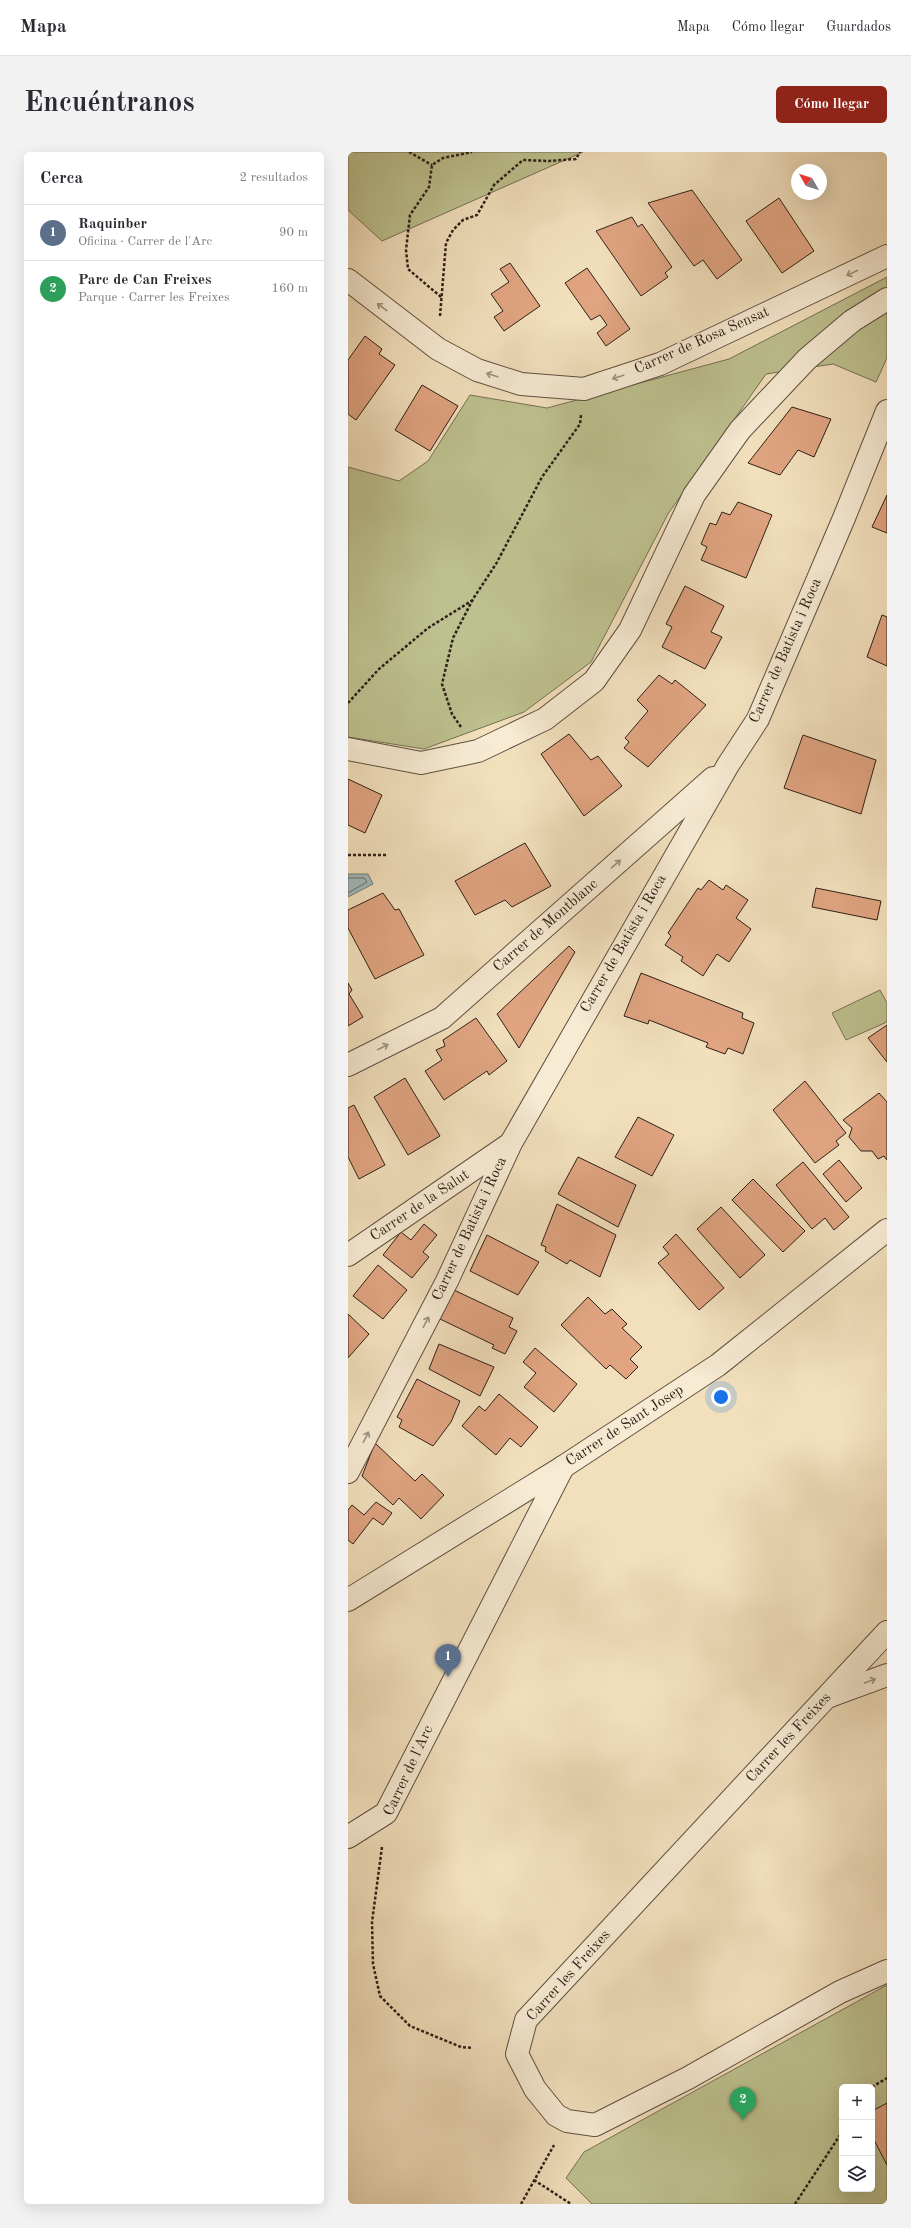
<!DOCTYPE html>
<html lang="es">
<head>
<meta charset="utf-8">
<style>
	:root { --surface:#fff; --page:#f2f2f3; --text:#2b2b33; --muted:#7c7c81; --line:#e1e1e2; --accent:#8f2418 }
	body { margin:0; font-family:"Old Standard TT",serif; background:var(--page); color:var(--text) }
	.controls { position:absolute; right:12px; bottom:12px; display:grid; overflow:hidden; border-radius:6px; box-shadow:0 4px 16px #0002 }
	.controls button { width:36px; height:36px; display:grid; place-items:center; padding:0; border:0; border-bottom:1px solid var(--line); background:var(--surface); color:var(--text); font:20px sans-serif }
	.compass { position:absolute; left:443px; top:12px; width:36px; height:36px; border-radius:50%; background:var(--surface); box-shadow:0 4px 16px #0002; rotate:309deg }
	.you { position:absolute; left:373px; top:1245px; width:14px; height:14px; margin:-10px; border:3px solid #fff; border-radius:50%; background:#1a73e8; box-shadow:0 0 0 6px #1a73e833 }
	.badge { display:grid; place-items:center; width:26px; height:26px; border-radius:50%; background:var(--accent); color:#fff; font-size:13px; font-weight:700 }
	.pin { position:absolute; translate:-50% -33px; filter:drop-shadow(0 1px 2px #0008) }
	.pin::after { content:''; position:absolute; top:21px; width:14px; height:12px; background:inherit; clip-path:polygon(0 0,100% 0,50% 100%) }
	.list { margin:0; padding:0; list-style:none }
	h2 { display:flex; justify-content:space-between; align-items:center; height:52px; margin:0; padding:0 16px; font-size:17px }
	h2 small { font-size:13px; font-weight:400; color:var(--muted) }
	.list li { display:grid; grid-template-columns:26px 1fr auto; gap:12px; align-items:center; box-sizing:border-box; height:56px; padding:0 16px; border-top:1px solid var(--line) }
	.list b { display:block; font-size:15px; white-space:nowrap }
	.list p { margin:0; font-size:13px; white-space:nowrap; color:var(--muted) }
	.list em { font-size:13px; font-style:normal; color:var(--muted) }
	.icon { flex:none; width:22px; height:22px; fill:none; stroke:currentColor; stroke-width:2; stroke-linecap:round; stroke-linejoin:round }
	.map { position:relative; flex:none; width:539px; height:2052px; overflow:hidden; border-radius:6px }
	header { display:flex; align-items:center; gap:24px; box-sizing:border-box; height:56px; padding:0 20px; background:var(--surface); border-bottom:1px solid var(--line) }
	header strong { font-size:19px }
	nav { display:flex; gap:22px; margin-inline-start:auto; font-size:14px }
	.intro { display:flex; align-items:center; justify-content:space-between; box-sizing:border-box; height:96px; padding:0 24px }
	h1 { margin:0; font-size:28px }
	.button { padding:10px 18px; border-radius:6px; background:var(--accent); color:#fff; font-size:14px; font-weight:700 }
	main { display:flex; gap:24px; padding:0 24px }
	aside { flex:1; background:var(--surface); border-radius:6px; box-shadow:0 4px 16px #0002 }
	.map>svg:first-child { display:block }
</style>
</head>
<body>
<header>
<strong>Mapa</strong>
<nav><a>Mapa</a><a>Cómo llegar</a><a>Guardados</a></nav>
</header>
<div class="intro"><h1>Encuéntranos</h1><a class="button">Cómo llegar</a></div>
<main>
<aside>
<h2>Cerca<small>2 resultados</small></h2>
<ul class="list">
<li><span class="badge" style="background:#5c6f8a">1</span><div><b>Raquinber</b><p>Oficina · Carrer de l'Arc</p></div><em>90 m</em></li>
<li><span class="badge" style="background:#2e9e5b">2</span><div><b>Parc de Can Freixes</b><p>Parque · Carrer les Freixes</p></div><em>160 m</em></li>
</ul>
</aside>
<div class="map">
<svg width="539" height="2052" viewBox="0 0 539 2052">
	<rect width="100%" height="100%" fill="#f2e0bd"/>
	<filter id="stains"><feTurbulence type="fractalNoise" baseFrequency=".005" numOctaves="4"/><feColorMatrix values="0 0 0 0 .2 0 0 0 0 .09 0 0 0 0 .02 0 0 0 .5 -.17"/></filter>
	<radialGradient id="worn" r=".72"><stop offset=".6" stop-color="#630" stop-opacity="0"/><stop offset="1" stop-color="#630" stop-opacity=".3"/></radialGradient>
	<g fill="#bdc18f" stroke="#767054" fill-rule="evenodd">
		<polygon points="0,0 235,0 34,89 0,58"/>
		<polygon points="539,125 539,206 528,230 485,212 418,222 320,362 243,510 176,560 76,597 0,585 0,315 51,329 80,309 122,243 199,256 381,207"/>
		<polygon points="532,838 539,851 539,870 498,888 484,861"/>
		<path d="M539,1833V2052H244L218,2026L236,2000ZM494,1935H524V2037H494Z"/>
	</g>
	<polygon fill="#a1babd" stroke="#737c7b" points="0,722 20,722 25,732 0,745"/>
	<g fill="none" stroke-linecap="round" stroke-linejoin="round">
		<polyline stroke="#686d6a" stroke-width="1" points="0,726 16,726 19,730 0,741"/>
	</g>
	<g fill="#e0a481" stroke="#2e2018">
		<polygon points="344,38 394,108 369,127 355,108 346,114 300,51"/>
		<polygon points="431,46 466,99 434,121 398,69"/>
		<polygon points="284,65 290,75 294,72 324,115 317,121 320,125 293,144 248,79"/>
		<polygon points="162,111 192,154 156,179 146,165 155,159 143,142 161,130 152,117"/>
		<polygon points="239,116 282,177 258,194 249,181 259,173 252,163 243,168 217,131"/>
		<polygon points="17,184 34,197 31,202 47,213 8,268 0,262 0,208"/>
		<polygon points="74,233 110,254 82,299 47,278"/>
		<polygon points="444,255 483,267 466,305 450,298 432,323 400,311"/>
		<polygon points="539,343 539,381 524,375"/>
		<polygon points="390,350 424,363 398,426 353,408 359,395 353,392 362,371 368,373 374,360 382,363"/>
		<polygon points="337,434 376,454 363,480 374,485 357,517 314,495 324,475 318,472"/>
		<polygon points="534,463 539,465 539,514 519,505"/>
		<polygon points="311,523 324,532 327,528 358,553 300,615 276,596 281,590 277,586 300,559 289,548"/>
		<polygon points="221,582 243,608 250,604 274,634 236,664 193,602"/>
		<polygon points="455,583 528,608 513,662 436,636"/>
		<polygon points="0,627 34,643 17,681 0,673"/>
		<polygon points="177,691 203,734 164,755 157,748 127,763 107,729"/>
		<polygon points="361,728 375,738 378,733 400,748 388,766 403,777 381,810 369,802 355,824 333,809 335,805 317,793 323,784 320,781 350,736 353,738"/>
		<polygon points="468,736 533,749 529,768 464,755"/>
		<polygon points="35,741 47,758 51,757 76,803 27,827 0,776 0,758"/>
		<polygon points="221,794 227,800 171,896 149,862"/>
		<polygon points="293,821 395,861 394,866 406,871 395,902 380,896 377,902 358,895 360,891 301,868 300,872 276,864"/>
		<polygon points="0,831 4,838 1,842 15,865 0,874"/>
		<polygon points="128,866 159,909 141,923 139,919 96,948 77,919 94,908 88,898 97,894 95,888"/>
		<polygon points="539,873 539,910 520,886"/>
		<polygon points="57,926 92,984 60,1003 26,945"/>
		<polygon points="457,929 498,981 488,989 491,993 467,1011 425,958"/>
		<polygon points="531,941 539,950 539,1008 536,1004 530,1007 524,999 513,999 501,985 504,976 495,968"/>
		<polygon points="6,953 37,1013 11,1027 0,1005 0,956"/>
		<polygon points="290,965 326,983 304,1024 267,1005"/>
		<polygon points="230,1005 288,1033 270,1075 210,1042"/>
		<polygon points="491,1008 514,1036 498,1050 475,1022"/>
		<polygon points="455,1010 501,1065 486,1078 477,1066 464,1077 428,1033"/>
		<polygon points="405,1027 457,1079 435,1100 384,1048"/>
		<polygon points="209,1052 268,1083 252,1125 222,1108 219,1112 197,1099 198,1095 193,1093"/>
		<polygon points="373,1055 417,1103 392,1126 349,1077"/>
		<polygon points="76,1072 89,1083 75,1100 81,1105 64,1126 35,1103 53,1080 63,1088"/>
		<polygon points="328,1082 376,1136 351,1158 310,1111 321,1102 315,1095"/>
		<polygon points="139,1083 191,1110 170,1143 122,1119"/>
		<polygon points="30,1113 59,1138 35,1167 5,1144"/>
		<polygon points="106,1138 165,1166 161,1175 169,1179 157,1202 144,1196 146,1193 92,1167"/>
		<polygon points="240,1145 257,1162 264,1157 279,1172 274,1176 294,1195 282,1207 290,1215 278,1227 262,1213 258,1217 213,1173"/>
		<polygon points="0,1162 21,1182 0,1206"/>
		<polygon points="91,1192 146,1215 132,1244 81,1217"/>
		<polygon points="187,1196 229,1232 206,1260 176,1235 188,1221 175,1210"/>
		<polygon points="69,1227 112,1249 103,1270 85,1294 51,1275 54,1268 49,1265"/>
		<polygon points="151,1242 190,1275 173,1295 162,1286 148,1303 114,1274 131,1254 137,1259"/>
		<polygon points="27,1291 67,1329 74,1322 96,1343 73,1367 51,1346 45,1353 14,1324"/>
		<polygon points="28,1350 44,1361 35,1373 25,1366 5,1392 0,1388 0,1358 4,1353 16,1363"/>
		<polygon points="539,1951 539,2013 524,1984 524,1959"/>
	</g>
	<g fill="none" stroke-linecap="round" stroke-linejoin="round">
		<defs>
			<g id="minor">
				<polyline points="0,128 90,197 129,218 173,232 236,237 312,212 539,104"/>
				<polyline points="0,597 73,611 130,599 197,567 246,529 282,478 346,343 392,278 459,207 504,169 539,147"/>
				<polyline points="0,913 94,866 365,626"/>
				<polyline points="0,1103 162,992"/>
				<polyline points="0,1320 99,1129 163,991 380,613 410,567 496,366 539,259"/>
				<polyline points="0,1448 215,1315 370,1213 539,1078"/>
				<polyline points="539,1480 178,1868 169,1902 187,1937 208,1963 219,1969 247,1973 340,1926 492,1840 539,1819"/>
				<polyline points="482,1544 539,1523"/>
				<polyline points="0,1685 38,1661 215,1315"/>
			</g>
		</defs>
		<use href="#minor" stroke="#5f5041" stroke-width="24"/>
		<g stroke="#2e2018" stroke-width="2.5" stroke-dasharray="3 2" stroke-linecap="butt">
			<polyline points="61,0 84,13"/>
			<polyline points="93,145 60,117 58,98 62,63 81,35 84,13 95,6 124,0"/>
			<polyline points="92,164 98,91 105,78 115,68 129,63 146,33 175,8 201,9 228,7 232,0"/>
			<polyline points="0,551 31,517 80,476 125,448"/>
			<polyline points="113,575 104,562 94,532 105,486 125,447 148,412 194,325 232,272 233,263"/>
			<polyline points="0,703 40,703"/>
			<polyline points="34,1695 24,1770 25,1812 32,1844 62,1874 113,1895 125,1896"/>
			<polyline points="524,1935 539,1926"/>
			<polyline points="186,2028 223,2052"/>
			<polyline points="173,2052 206,1993"/>
			<polyline points="447,2052 494,1980"/>
		</g>
		<use href="#minor" stroke="#f7ebd4" stroke-width="22"/>
	</g>
	<defs><path id="oneway-shaft" d="M-6 0H5M1.5-3L5.5 0L1.5 3" fill="none" stroke-width="1.6" stroke-linecap="round" stroke-linejoin="round"/></defs>
	<g stroke="#9d907f">
		<use href="#oneway-shaft" transform="translate(504 121) rotate(155)"/>
		<use href="#oneway-shaft" transform="translate(34 155) rotate(-143)"/>
		<use href="#oneway-shaft" transform="translate(144 223) rotate(-163)"/>
		<use href="#oneway-shaft" transform="translate(270 225) rotate(162)"/>
		<use href="#oneway-shaft" transform="translate(268 712) rotate(-41)"/>
		<use href="#oneway-shaft" transform="translate(35 895) rotate(-27)"/>
		<use href="#oneway-shaft" transform="translate(78 1170) rotate(-63)"/>
		<use href="#oneway-shaft" transform="translate(18 1285) rotate(-63)"/>
		<use href="#oneway-shaft" transform="translate(522 1529) rotate(-20)"/>
	</g>
	<g text-anchor="middle" dominant-baseline="central" stroke-width="3" stroke-linejoin="round" paint-order="stroke">
		<g font-size="15" fill="#2e2018" stroke="#f7ebd4">
			<text transform="translate(354 189) rotate(-24)">Carrer de Rosa Sensat</text>
			<text transform="translate(438 499) rotate(-66)">Carrer de Batista i Roca</text>
			<text transform="translate(198 774) rotate(-41)">Carrer de Montblanc</text>
			<text transform="translate(276 792) rotate(-60)">Carrer de Batista i Roca</text>
			<text transform="translate(72 1054) rotate(-34)">Carrer de la Salut</text>
			<text transform="translate(122 1077) rotate(-65)">Carrer de Batista i Roca</text>
			<text transform="translate(277 1274) rotate(-33)">Carrer de Sant Josep</text>
			<text transform="translate(441 1586) rotate(-47)">Carrer les Freixes</text>
			<text transform="translate(61 1619) rotate(-65)">Carrer de l'Arc</text>
			<text transform="translate(221 1824) rotate(-48)">Carrer les Freixes</text>
		</g>
	</g>
	<rect width="100%" height="100%" filter="url(#stains)"/>
	<rect width="100%" height="100%" fill="url(#worn)"/>
</svg>
<div class="controls">
<button>+</button>
<button>−</button>
<button><svg class="icon" aria-label="layers" viewBox="0 0 24 24"><path d="M12 4l9 5-9 5-9-5zM3 14l9 5 9-5"/></svg></button>
</div>
<svg class="compass" viewBox="-18 -18 36 36"><path d="M0-13l5 13h-10z" fill="#e53935"/><path d="M0 13l5-13h-10z" fill="#7c7c81"/></svg>
<div class="you"></div>
<div class="pin badge" style="left:100px;top:1525px;background:#5c6f8a">1</div>
<div class="pin badge" style="left:395px;top:1968px;background:#2e9e5b">2</div>
</div>
</main>
</body>
</html>
